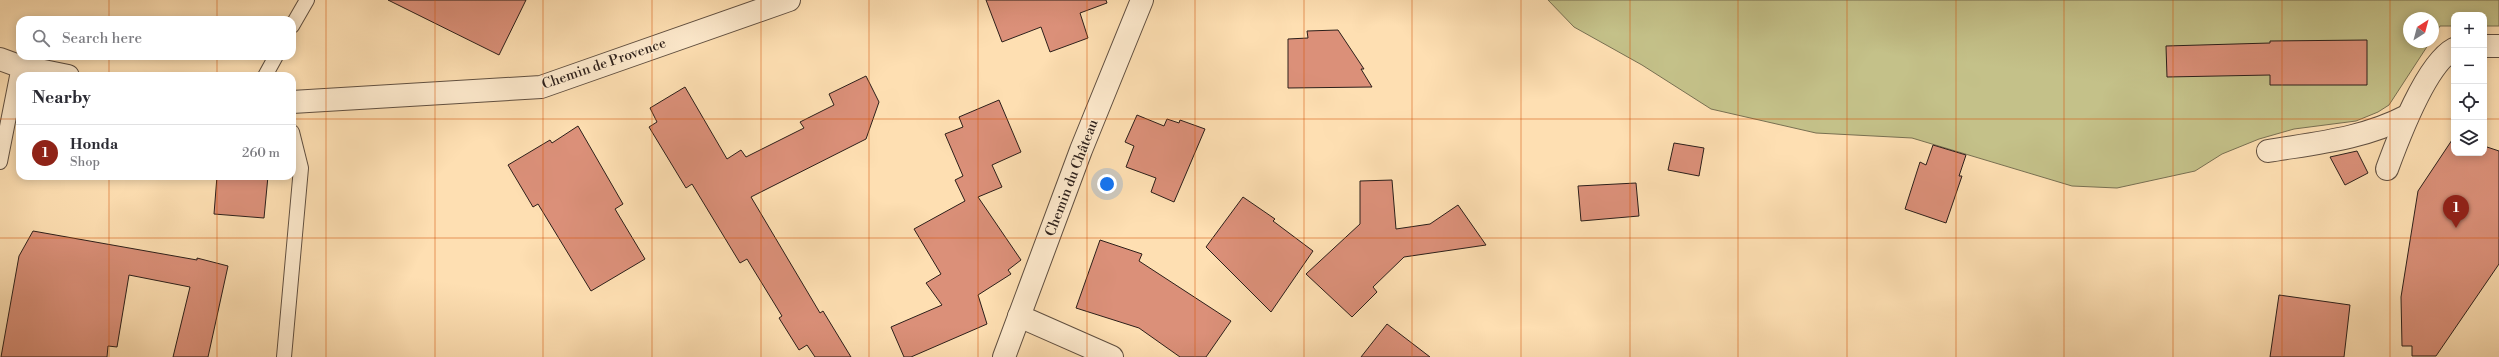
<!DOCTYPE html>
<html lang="en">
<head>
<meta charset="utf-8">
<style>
	:root { --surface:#fff; --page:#f7f7f7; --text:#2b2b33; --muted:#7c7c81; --line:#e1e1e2; --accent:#8f2418 }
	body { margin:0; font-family:"Libre Bodoni",serif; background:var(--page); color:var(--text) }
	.controls { position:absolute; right:12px; top:12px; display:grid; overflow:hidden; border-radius:8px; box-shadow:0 2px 10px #0003 }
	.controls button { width:36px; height:36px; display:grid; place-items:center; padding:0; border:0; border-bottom:1px solid var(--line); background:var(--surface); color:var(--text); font:20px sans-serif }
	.compass { position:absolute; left:2403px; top:12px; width:36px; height:36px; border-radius:50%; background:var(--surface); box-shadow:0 2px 10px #0003; rotate:36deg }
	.you { position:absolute; left:1107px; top:184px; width:14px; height:14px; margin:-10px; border:3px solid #fff; border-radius:50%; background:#1a73e8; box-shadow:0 0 0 6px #1a73e833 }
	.badge { display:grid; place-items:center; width:26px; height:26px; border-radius:50%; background:var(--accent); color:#fff; font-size:13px; font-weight:700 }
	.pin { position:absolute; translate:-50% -33px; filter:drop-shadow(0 1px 2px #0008) }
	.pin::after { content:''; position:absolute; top:21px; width:14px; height:12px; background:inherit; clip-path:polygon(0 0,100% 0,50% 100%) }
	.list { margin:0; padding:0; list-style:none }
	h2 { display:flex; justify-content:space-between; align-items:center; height:52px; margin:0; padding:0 16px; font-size:17px }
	h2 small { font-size:13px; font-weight:400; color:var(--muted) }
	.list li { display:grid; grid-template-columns:26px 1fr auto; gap:12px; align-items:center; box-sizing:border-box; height:56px; padding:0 16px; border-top:1px solid var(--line) }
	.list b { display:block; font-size:15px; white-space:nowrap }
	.list p { margin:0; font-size:13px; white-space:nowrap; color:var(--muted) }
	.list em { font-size:13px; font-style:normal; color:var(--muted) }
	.icon { flex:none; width:22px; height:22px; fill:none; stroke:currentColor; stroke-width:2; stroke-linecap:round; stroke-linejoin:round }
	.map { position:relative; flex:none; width:2499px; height:357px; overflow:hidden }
	.search { position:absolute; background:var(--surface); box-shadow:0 2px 10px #0003; left:16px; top:16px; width:280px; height:44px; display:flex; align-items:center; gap:10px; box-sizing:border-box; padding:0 14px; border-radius:12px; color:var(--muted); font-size:15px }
	.panel { position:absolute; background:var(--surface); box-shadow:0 2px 10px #0003; left:16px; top:72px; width:280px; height:108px; border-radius:12px }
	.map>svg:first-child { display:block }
</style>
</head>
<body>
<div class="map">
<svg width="2499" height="357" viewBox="0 0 2499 357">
	<rect width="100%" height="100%" fill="#fedfb2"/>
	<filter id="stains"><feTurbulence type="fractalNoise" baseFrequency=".005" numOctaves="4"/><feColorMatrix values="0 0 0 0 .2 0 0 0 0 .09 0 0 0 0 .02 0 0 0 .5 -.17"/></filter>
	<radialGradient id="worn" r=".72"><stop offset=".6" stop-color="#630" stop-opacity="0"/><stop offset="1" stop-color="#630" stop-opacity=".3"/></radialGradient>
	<polygon fill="#c4c189" stroke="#787052" points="1548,0 2499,0 2499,26 2484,26 2484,15 2454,15 2454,26 2440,26 2433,37 2433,18 2409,18 2409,42 2430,42 2389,105 2378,112 2356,121 2294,129 2259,139 2222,154 2195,171 2117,188 2072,186 1912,138 1816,133 1711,109 1642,65 1574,27"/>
	<g fill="#db9079" stroke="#2c1f1a">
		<polygon points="388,0 526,0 499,55"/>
		<polygon points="986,0 1106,0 1107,3 1080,13 1088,38 1050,52 1041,27 1002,42"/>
		<polygon points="1338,30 1364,69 1361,69 1372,87 1288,88 1288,39 1308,38 1307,31"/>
		<polygon points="2367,40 2367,85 2270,85 2270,75 2167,77 2166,46 2270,43 2270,41"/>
		<polygon points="866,76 879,102 866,139 751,197 820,313 823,311 851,357 815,357 807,345 799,350 779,318 782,316 747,259 740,263 692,184 686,188 649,127 657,122 650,108 685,87 727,159 741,150 746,157 804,128 800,122 834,105 829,94"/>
		<polygon points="999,100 1021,152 992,165 1002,187 978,197 1021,260 1008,270 1011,274 978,295 987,324 911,357 904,357 891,327 942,305 926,283 941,274 914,229 965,201 955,180 963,176 945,134 963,127 959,117"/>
		<polygon points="1137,115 1164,126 1167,119 1179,123 1180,120 1205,129 1174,202 1151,192 1156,178 1126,167 1134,146 1125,142"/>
		<polygon points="578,126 623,204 615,209 645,259 591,291 538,204 533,207 508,165 550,140 552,143"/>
		<polygon points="2454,137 2454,153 2484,153 2484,146 2499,151 2499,264 2436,356 2412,356 2412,346 2402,346 2401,297 2418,191"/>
		<polygon points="1674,143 1704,148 1699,176 1668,170"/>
		<polygon points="1933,145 1966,155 1959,176 1962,176 1946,223 1905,209 1920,162 1926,165"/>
		<polygon points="2357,151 2368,173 2345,185 2330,157"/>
		<polygon points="217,176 268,176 264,218 214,214"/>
		<polygon points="1392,180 1396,229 1430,224 1458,205 1486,245 1404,257 1373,287 1377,292 1352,317 1306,274 1360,224 1360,181"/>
		<polygon points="1636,183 1639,216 1581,221 1578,186"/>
		<polygon points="1243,197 1275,219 1273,221 1313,251 1271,312 1206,247"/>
		<polygon points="33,231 197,260 197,258 228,266 208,357 173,357 190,287 129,275 117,347 108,346 107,357 1,357 19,256"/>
		<polygon points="1100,240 1142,254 1139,261 1231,321 1206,357 1180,357 1139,328 1076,308"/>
		<polygon points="2279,295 2350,305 2344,357 2270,357"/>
		<polygon points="1387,324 1430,357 1361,357"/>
	</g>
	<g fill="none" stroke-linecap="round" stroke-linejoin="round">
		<defs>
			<g id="lane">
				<polyline points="292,26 307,0"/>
				<polyline points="265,76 276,56"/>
				<polyline points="0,162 19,66"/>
				<polyline points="284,357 301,168 292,132"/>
			</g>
			<g id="street">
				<polyline points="2484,46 2499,46"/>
				<polyline points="0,59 19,66 68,76"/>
				<polyline points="292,102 541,87 789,0"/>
				<path d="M2268,151C2316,143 2363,139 2407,116"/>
				<path d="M2387,169C2398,139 2426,64 2454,49"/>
				<polyline points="1019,316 1112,357"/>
				<polyline points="1004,357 1081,150 1142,0"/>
			</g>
		</defs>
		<use href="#lane" stroke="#604f40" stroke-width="16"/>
		<use href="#street" stroke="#604f40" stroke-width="24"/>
		<use href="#lane" stroke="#feeacd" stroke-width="14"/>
		<use href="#street" stroke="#feeacd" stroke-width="22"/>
	</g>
	<path fill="none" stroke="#d5530d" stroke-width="1" stroke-opacity="0.55" d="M109,0V20M217,0V20M326,0V357M435,0V357M543,0V357M652,0V357M761,0V357M869,0V357M978,0V357M1087,0V357M1195,0V357M1304,0V357M1412,0V357M1521,0V357M1630,0V357M1738,0V357M1847,0V357M1956,0V357M2064,0V357M2173,0V357M2282,0V357M2390,0V357M109,56V76M217,56V76M0,119H20M292,119H2454M2484,119H2499M109,176V357M217,176V357M0,238H2499"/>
	<g text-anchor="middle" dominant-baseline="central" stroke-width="3" stroke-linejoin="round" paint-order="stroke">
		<g font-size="14" fill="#2c1f1a" stroke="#feeacd">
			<text transform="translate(604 64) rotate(-19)">Chemin de Provence</text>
			<text transform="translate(1072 178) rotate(-69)">Chemin du Château</text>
		</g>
	</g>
	<rect width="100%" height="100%" filter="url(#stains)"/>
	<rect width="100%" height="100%" fill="url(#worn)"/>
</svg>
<div class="controls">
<button>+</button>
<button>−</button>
<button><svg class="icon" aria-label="locate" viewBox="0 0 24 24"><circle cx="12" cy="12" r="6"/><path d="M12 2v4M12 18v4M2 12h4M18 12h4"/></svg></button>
<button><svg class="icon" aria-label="layers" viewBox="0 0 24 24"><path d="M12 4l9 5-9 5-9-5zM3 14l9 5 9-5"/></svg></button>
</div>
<svg class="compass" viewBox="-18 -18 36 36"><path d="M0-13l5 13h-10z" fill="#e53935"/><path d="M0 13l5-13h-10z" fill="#7c7c81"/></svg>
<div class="you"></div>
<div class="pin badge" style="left:2456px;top:228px">1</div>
<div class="search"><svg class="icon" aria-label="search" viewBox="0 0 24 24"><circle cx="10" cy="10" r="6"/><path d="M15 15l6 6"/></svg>Search here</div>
<section class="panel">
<h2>Nearby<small></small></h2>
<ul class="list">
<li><span class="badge">1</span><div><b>Honda</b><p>Shop</p></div><em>260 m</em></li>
</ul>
</section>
</div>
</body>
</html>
